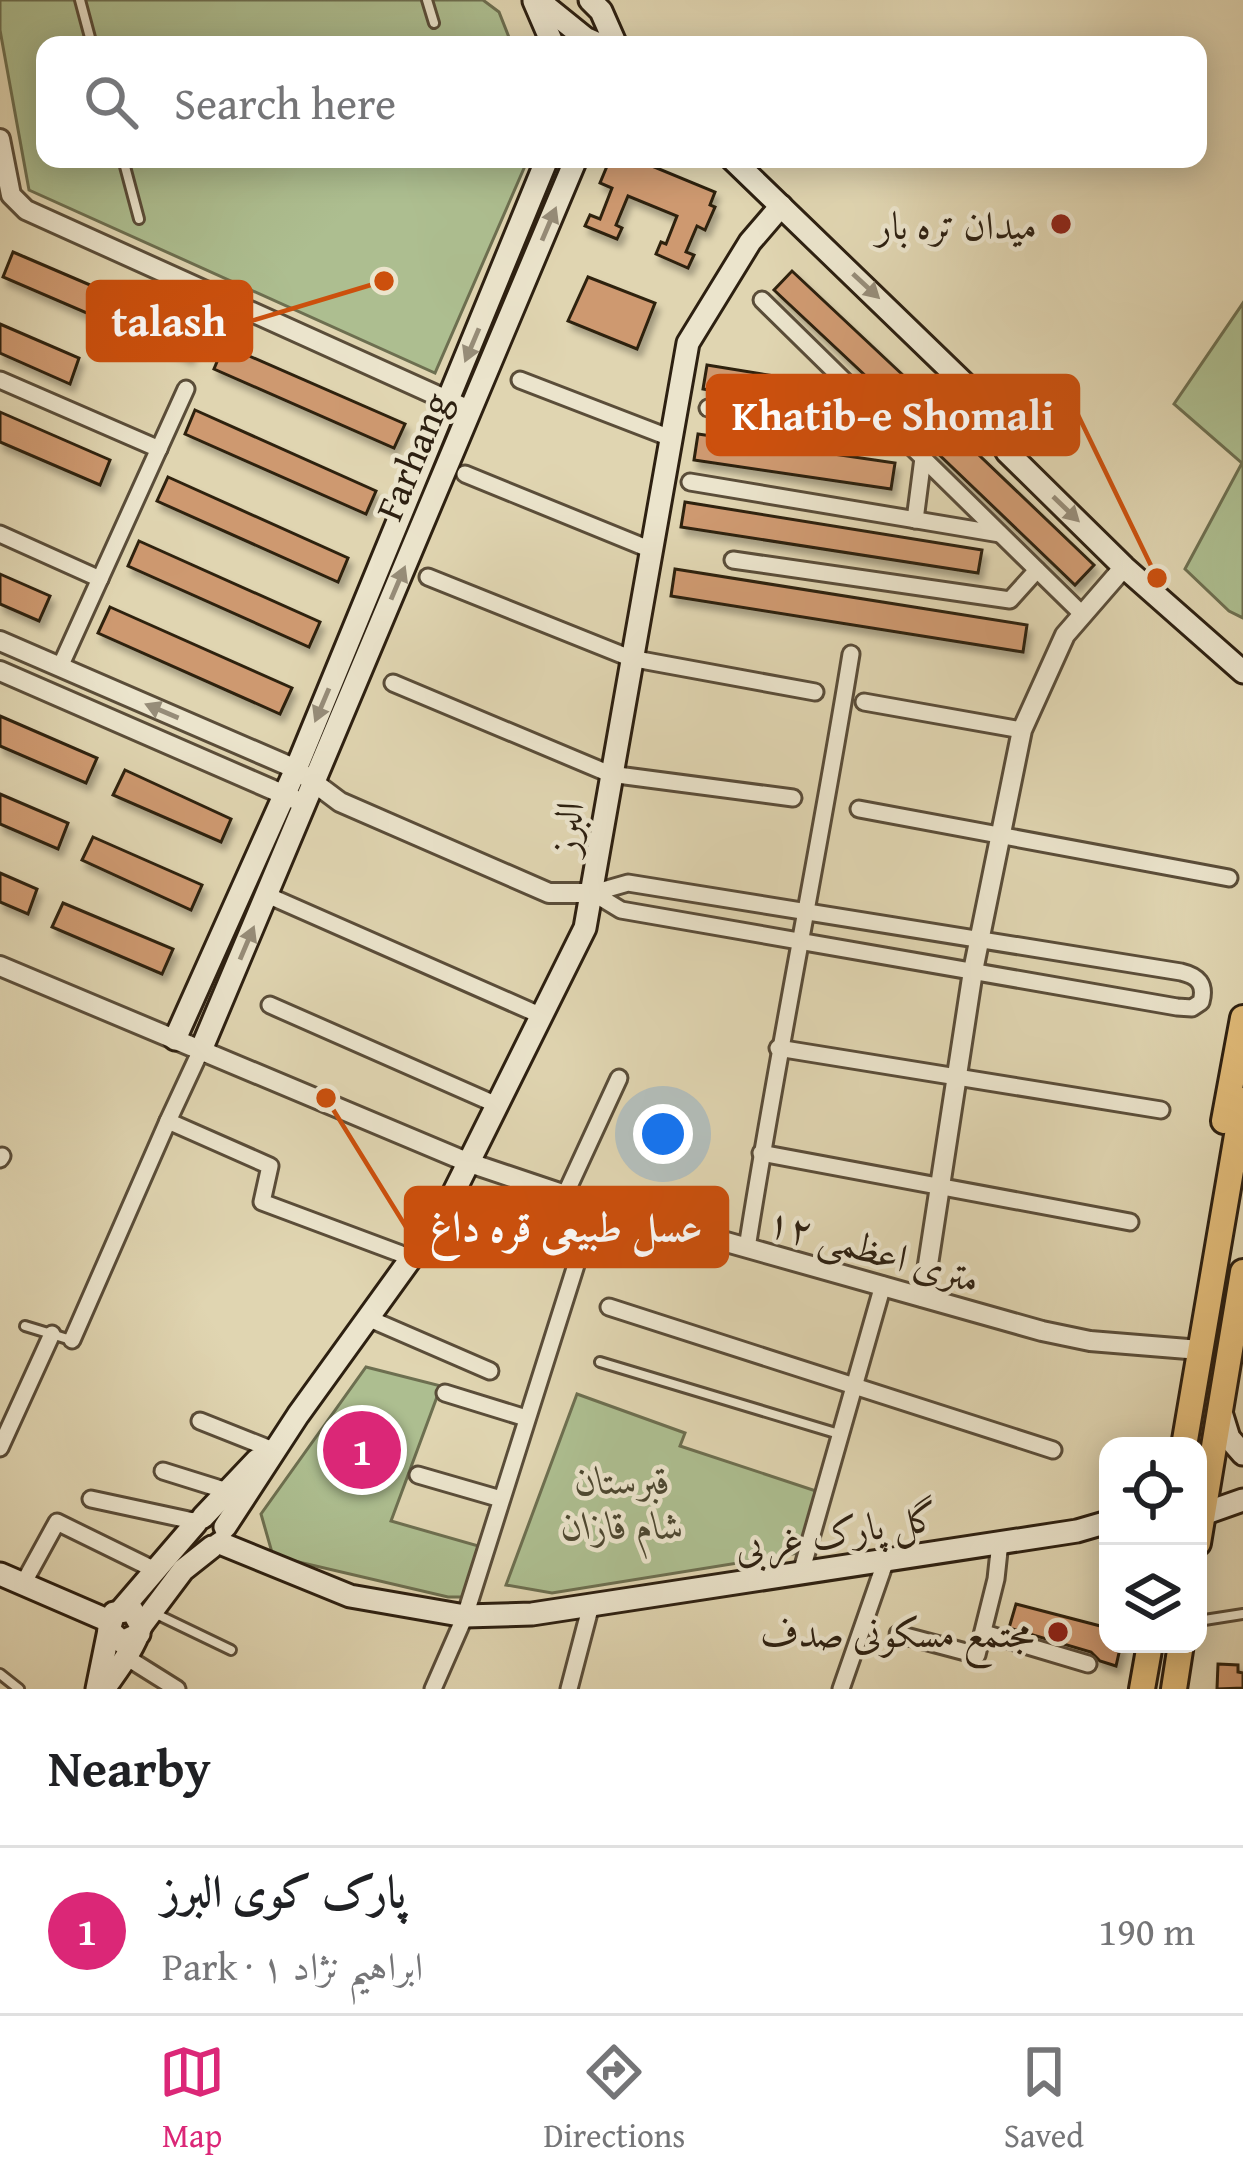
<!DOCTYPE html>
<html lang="en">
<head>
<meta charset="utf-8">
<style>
	:root { --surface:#fff; --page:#f6f6f6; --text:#202124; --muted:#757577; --line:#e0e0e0; --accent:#db2777 }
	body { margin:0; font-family:"Gentium Book Plus",Amiri,serif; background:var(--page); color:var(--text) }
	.controls { position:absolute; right:36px; bottom:36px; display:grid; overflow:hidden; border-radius:24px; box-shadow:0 6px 30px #0003 }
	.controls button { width:108px; height:108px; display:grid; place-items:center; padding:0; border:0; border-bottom:3px solid var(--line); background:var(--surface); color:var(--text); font:60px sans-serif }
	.you { position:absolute; left:663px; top:1134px; width:42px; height:42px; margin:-30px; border:9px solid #fff; border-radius:50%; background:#1a73e8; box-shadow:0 0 0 18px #1a73e833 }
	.badge { display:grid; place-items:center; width:78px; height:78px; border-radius:50%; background:var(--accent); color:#fff; font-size:39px; font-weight:700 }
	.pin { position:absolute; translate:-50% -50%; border:6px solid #fff; box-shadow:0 3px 12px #0006 }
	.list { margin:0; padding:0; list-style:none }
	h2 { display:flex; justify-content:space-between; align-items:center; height:156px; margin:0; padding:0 48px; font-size:51px }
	h2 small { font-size:39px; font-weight:400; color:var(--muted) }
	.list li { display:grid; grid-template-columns:78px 1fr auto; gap:36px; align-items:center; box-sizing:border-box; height:168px; padding:0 48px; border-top:3px solid var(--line) }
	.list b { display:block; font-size:45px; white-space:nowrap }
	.list p { margin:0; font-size:39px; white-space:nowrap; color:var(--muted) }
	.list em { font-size:39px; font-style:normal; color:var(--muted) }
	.icon { flex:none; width:66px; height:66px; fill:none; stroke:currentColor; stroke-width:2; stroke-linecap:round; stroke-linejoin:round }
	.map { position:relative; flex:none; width:1243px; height:1689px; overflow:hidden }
	.search { position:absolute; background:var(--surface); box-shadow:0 6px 30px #0003; left:36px; right:36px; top:36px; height:132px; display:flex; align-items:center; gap:30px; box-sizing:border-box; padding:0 42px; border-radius:24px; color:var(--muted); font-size:45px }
	.sheet { height:324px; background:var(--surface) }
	nav { display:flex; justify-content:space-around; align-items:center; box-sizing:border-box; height:168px; border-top:3px solid var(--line); background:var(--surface); font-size:33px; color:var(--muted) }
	nav a { display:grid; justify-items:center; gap:6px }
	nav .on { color:var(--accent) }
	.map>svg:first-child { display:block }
</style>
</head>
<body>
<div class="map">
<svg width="1243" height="1689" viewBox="0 0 1243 1689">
	<defs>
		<filter id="shadow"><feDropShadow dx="4" dy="7" stdDeviation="3" flood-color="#0004"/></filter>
	</defs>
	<rect width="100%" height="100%" fill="#e0d5b1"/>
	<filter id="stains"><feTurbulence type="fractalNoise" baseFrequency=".00167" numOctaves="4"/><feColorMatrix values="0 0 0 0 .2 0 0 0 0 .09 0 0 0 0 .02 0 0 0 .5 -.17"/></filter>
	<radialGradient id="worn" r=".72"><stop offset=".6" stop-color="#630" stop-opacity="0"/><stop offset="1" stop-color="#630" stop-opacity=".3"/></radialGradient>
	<g fill="#adbe90" stroke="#6d6f50" stroke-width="3">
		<polygon points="0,0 483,0 499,12 512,45 45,45 45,159 528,159 435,373 29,190 0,30"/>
		<polygon points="1243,303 1243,618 1229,611 1185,569 1242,463 1174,404"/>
		<polygon points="366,1367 441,1386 391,1521 482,1547 470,1597 448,1597 273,1556 261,1514"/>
		<polygon points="577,1394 685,1433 680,1446 816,1491 799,1553 552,1593 506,1585"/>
	</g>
	<g fill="#ce996f" stroke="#2d2011" stroke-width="3" filter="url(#shadow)">
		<polygon points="610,159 635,159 715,192 710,205 715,207 705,230 697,226 686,252 694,255 688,268 656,254 661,242 666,244 677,216 628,196 616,225 622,228 617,239 585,226 590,215 600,219 612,188 600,183"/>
		<polygon points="13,252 200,332 189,357 3,277"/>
		<polygon points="792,271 938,408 934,412 1094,565 1075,585 928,444 933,439 774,290"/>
		<polygon points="588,277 655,303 637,349 568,321"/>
		<polygon points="0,324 79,358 70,384 0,353"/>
		<polygon points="224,345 405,424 394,448 214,369"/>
		<polygon points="707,365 824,384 820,408 703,389"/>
		<polygon points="195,410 376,491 366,514 185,434"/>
		<polygon points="0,412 110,460 100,485 0,442"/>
		<polygon points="698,434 895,463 891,489 694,460"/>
		<polygon points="168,477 348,558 338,582 157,501"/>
		<polygon points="685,502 982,550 978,573 681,527"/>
		<polygon points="139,541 320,622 309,647 128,566"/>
		<polygon points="675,569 1027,625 1023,652 671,596"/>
		<polygon points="0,574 50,596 39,621 0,604"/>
		<polygon points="110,607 292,688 280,714 98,633"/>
		<polygon points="0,716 97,758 86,783 0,746"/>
		<polygon points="125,770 231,819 221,842 113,795"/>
		<polygon points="0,794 68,823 58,849 0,824"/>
		<polygon points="93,837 202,885 191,910 82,860"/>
		<polygon points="0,873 37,889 28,914 0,902"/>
		<polygon points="63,903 173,949 162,974 52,927"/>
		<polygon points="1016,1604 1108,1628 1108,1644 1121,1644 1116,1666 1100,1661 1091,1652 1009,1628"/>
		<polygon points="1218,1664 1238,1665 1238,1672 1243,1673 1243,1688 1217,1689"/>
	</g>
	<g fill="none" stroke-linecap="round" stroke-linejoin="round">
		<defs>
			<g id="service">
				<polyline points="80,0 92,45"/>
				<polyline points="427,0 434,23"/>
				<polyline points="123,159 139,219"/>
				<polyline points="25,1326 71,1340"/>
				<polyline points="600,1362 839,1434"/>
				<polyline points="152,1612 231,1650"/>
				<polyline points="1198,1621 1243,1614"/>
				<polyline points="0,1674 19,1689"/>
			</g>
			<g id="minor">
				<polyline points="762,300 1081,613"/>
				<polyline points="0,380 159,449"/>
				<polyline points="520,380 668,437"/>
				<polyline points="708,408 901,439"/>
				<polyline points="465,474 649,549"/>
				<polyline points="690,482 1000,534"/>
				<polyline points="915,520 923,458"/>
				<polyline points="0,534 100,579"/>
				<polyline points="733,560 1010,600 1037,570"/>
				<polyline points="428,577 630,658 815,692"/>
				<polyline points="60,667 186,389"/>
				<polyline points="393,683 610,774 793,798"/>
				<polyline points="864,702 1022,730"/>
				<polyline points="859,809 1229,878"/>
				<path d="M628,883L1181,972C1198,976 1206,984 1201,1002L1192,1008L1177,1007L621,910L593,893Z"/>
				<polyline points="267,895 542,1016"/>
				<polyline points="270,1005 497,1105"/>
				<polyline points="778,1048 1161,1110"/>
				<polyline points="201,1050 168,1121 270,1166 262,1202 412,1258"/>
				<polyline points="761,1153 1130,1222"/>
				<polyline points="0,1159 2,1156"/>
				<polyline points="565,1195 619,1078"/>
				<path d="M747,1248C778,1049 819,853 851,654"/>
				<polyline points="609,1307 1053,1450"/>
				<polyline points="370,1319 490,1371"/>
				<polyline points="72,1340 168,1121"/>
				<polyline points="445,1393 526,1418"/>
				<polyline points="200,1421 268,1448"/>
				<polyline points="0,1448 52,1334"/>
				<polyline points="163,1471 227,1491"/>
				<polyline points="418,1475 501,1499"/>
				<polyline points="91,1499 198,1522"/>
				<polyline points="801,1573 883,1285"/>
				<polyline points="23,1584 57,1522 157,1571"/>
				<polyline points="984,1633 1088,1664"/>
				<polyline points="898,1634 977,1655 996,1579 1000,1542"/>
				<polyline points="126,1657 177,1689"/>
				<polyline points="433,1689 465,1616 595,1205"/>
				<polyline points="569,1689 591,1605"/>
				<polyline points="841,1689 886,1560"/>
			</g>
			<g id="tertiary">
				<polyline points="0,139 11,195 26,210 469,410"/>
				<polyline points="0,641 296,769 340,802 549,893 593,893"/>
				<polyline points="0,671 294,799"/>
				<polyline points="0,966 467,1162 595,1205 1042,1331 1090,1341 1200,1350"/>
				<polyline points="923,1297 973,971 1022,730 1065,635 1124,567"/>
			</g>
			<g id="secondary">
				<polyline points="538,0 585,38 601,45"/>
				<polyline points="590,0 601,11 616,45"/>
				<polyline points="534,1 553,45"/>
				<polyline points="732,159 970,389 1007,452 1124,567 1243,672"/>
				<polyline points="175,1039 296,769 547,159"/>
				<polyline points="201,1050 576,159"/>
				<polyline points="1220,1409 1229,1438 1243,1454"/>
				<polyline points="1203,1514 1243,1500"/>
				<polyline points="203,1517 257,1460"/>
				<polyline points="225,1527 298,1415 443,1214 585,928 688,343 750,242 781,206"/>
				<polyline points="220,1543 350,1596 465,1616 532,1614 1077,1531 1108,1522"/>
				<polyline points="0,1574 109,1621"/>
				<polyline points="122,1609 196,1523"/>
				<polyline points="141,1626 183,1570 212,1547"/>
				<polyline points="97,1689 109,1630"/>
				<path d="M104,1689C118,1669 134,1649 141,1626L132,1610L114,1613L109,1630L122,1642L139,1634"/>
			</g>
			<g id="trunk">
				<polyline points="1224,1121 1243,1018"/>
				<polyline points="1184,1446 1243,1100"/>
				<polyline points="1198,1543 1243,1272"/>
				<polyline points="1142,1689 1150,1644"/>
				<polyline points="1174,1689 1181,1644"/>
			</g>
		</defs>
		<use href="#service" stroke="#5a4d39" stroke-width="14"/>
		<use href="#minor" stroke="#5a4d39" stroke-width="21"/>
		<use href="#tertiary" stroke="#5a4d39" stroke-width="24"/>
		<use href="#secondary" stroke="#2d2011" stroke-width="27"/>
		<use href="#trunk" stroke="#2d2011" stroke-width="30"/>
		<use href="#service" stroke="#ebe4cc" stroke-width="8"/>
		<use href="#minor" stroke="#ebe4cc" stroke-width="15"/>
		<use href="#tertiary" stroke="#ebe4cc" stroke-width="18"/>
		<use href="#secondary" stroke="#ebe4cc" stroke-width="21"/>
		<use href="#trunk" stroke="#e0ba78" stroke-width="24"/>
	</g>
	<defs><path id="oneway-solid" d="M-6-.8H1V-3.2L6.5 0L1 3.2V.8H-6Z" transform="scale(3)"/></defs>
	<g fill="#968c78">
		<use href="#oneway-solid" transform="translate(549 224) rotate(-67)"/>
		<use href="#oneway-solid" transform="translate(866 286) rotate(43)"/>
		<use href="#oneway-solid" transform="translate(472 345) rotate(113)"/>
		<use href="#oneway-solid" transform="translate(1066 509) rotate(44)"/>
		<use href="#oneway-solid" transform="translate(398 583) rotate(-67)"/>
		<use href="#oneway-solid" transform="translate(322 705) rotate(113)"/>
		<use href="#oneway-solid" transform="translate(162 711) rotate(-157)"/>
		<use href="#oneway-solid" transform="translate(247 943) rotate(-67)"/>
	</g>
	<g fill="#8f2418" stroke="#ebe4cc" stroke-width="4.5">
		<circle cx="1061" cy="224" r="12"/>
		<circle cx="1058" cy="1632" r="12"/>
	</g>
	<g text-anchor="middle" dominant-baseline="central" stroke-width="9" stroke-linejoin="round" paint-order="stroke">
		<g font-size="39" fill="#2d2011" stroke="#ebe4cc" text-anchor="end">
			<text x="1037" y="224">میدان تره بار</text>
			<text x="1034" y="1632">مجتمع مسکونی صدف</text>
		</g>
		<g font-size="39" fill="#2d2011" stroke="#ebe4cc">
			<text transform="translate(412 456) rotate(-67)">Farhang</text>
			<text transform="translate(566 828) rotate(-82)">البرز</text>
			<text transform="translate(874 1249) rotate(16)">۱۲ متری اعظمی</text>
			<text transform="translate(836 1531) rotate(-9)">گل پارک غربی</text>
		</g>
		<g font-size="39" font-style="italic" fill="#4d4831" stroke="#ebe4cc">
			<text x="623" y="1479">قبرستان<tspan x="623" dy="45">شام قازان</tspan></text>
		</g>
	</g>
	<path fill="none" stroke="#cc500d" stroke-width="4.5" d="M384 281L251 321M1157 578L1078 415M326 1098L406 1227"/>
	<g fill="#cc500d" stroke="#ebe4cc" stroke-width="4.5">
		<circle cx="384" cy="281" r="12"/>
		<circle cx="1157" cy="578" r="12"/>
		<circle cx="326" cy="1098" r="12"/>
	</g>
	<g fill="#cc500d" stroke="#cc500d" stroke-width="4.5">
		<rect x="88" y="282" width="163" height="78" rx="12"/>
		<rect x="708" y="376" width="370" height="78" rx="12"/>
		<rect x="406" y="1188" width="321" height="78" rx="12"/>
	</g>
	<g font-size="42" text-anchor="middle" font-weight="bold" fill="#fff">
		<text x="169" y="336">talash</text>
		<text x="893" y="430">Khatib-e Shomali</text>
		<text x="566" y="1241">عسل طبیعی قره داغ</text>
	</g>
	<rect width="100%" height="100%" filter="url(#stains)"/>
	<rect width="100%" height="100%" fill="url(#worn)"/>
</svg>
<div class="controls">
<button><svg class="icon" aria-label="locate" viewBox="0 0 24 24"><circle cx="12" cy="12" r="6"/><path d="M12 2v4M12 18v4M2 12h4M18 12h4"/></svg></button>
<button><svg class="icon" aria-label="layers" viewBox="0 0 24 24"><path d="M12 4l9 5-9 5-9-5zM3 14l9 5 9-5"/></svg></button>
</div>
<div class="you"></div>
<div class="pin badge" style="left:362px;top:1450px">1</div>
<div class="search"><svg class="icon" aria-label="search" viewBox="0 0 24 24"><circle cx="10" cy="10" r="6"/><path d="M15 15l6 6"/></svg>Search here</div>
</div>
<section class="sheet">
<h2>Nearby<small></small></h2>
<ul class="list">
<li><span class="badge">1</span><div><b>پارک کوی البرز</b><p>Park · ابراهیم نژاد ۱</p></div><em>190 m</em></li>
</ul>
</section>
<nav>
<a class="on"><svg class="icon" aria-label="map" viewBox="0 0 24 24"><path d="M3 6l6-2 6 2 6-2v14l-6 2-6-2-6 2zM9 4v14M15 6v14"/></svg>Map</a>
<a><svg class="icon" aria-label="directions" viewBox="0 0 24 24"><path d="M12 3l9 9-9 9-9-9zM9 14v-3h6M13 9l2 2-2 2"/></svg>Directions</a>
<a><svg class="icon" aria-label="saved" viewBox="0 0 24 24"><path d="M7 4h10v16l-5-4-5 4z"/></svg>Saved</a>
</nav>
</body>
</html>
